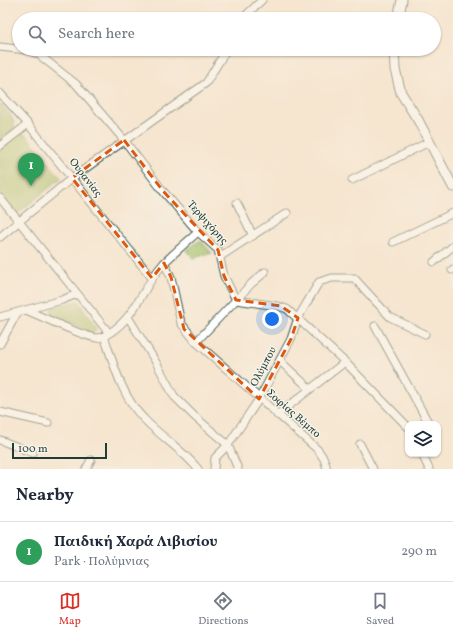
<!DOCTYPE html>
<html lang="en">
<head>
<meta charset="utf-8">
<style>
	:root { --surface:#fff; --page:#f2f2f3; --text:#1f2937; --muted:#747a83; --line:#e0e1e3; --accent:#d93025 }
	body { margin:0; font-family:Vollkorn,serif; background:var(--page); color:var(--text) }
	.controls { position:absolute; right:12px; bottom:12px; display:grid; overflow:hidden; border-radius:8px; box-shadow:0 1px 3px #0004 }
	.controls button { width:36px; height:36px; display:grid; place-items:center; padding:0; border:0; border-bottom:1px solid var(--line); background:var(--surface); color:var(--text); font:20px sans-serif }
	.scale { position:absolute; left:12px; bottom:10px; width:95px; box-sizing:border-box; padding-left:4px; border:2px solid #1f3d34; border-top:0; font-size:11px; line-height:14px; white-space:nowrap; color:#1f3d34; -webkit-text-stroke:3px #f7f3e8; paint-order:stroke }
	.you { position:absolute; left:272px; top:319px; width:14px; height:14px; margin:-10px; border:3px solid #fff; border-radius:50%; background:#1a73e8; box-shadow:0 0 0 6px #1a73e833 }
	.badge { display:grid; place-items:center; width:26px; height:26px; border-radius:50%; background:var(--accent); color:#fff; font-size:13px; font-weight:700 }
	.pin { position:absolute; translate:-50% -33px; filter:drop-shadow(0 1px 2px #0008) }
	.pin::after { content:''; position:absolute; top:21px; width:14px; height:12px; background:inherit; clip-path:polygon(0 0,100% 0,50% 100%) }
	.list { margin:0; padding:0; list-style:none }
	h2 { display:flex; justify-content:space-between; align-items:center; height:52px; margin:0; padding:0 16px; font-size:17px }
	h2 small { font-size:13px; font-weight:400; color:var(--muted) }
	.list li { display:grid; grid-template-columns:26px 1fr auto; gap:12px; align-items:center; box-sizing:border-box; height:60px; padding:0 16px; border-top:1px solid var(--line) }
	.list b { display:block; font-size:15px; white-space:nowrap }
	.list p { margin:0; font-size:13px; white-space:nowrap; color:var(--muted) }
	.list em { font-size:13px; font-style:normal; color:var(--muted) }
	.icon { flex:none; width:22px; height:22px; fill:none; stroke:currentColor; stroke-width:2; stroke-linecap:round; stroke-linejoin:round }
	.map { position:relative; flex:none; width:453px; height:469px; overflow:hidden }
	.search { position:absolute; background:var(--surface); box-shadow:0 1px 3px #0004; left:12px; right:12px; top:12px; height:44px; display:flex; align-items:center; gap:10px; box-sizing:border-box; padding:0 14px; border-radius:22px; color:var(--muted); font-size:15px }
	.sheet { height:112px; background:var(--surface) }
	nav { display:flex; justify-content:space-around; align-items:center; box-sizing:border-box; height:56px; border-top:1px solid var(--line); background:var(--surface); font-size:11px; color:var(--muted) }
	nav a { display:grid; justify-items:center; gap:2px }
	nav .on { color:var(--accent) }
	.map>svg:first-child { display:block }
</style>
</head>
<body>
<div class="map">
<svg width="453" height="469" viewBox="0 0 453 469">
	<rect width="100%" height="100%" fill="#f7f3e8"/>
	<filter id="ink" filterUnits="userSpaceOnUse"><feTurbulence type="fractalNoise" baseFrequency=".025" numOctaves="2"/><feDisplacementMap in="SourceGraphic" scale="8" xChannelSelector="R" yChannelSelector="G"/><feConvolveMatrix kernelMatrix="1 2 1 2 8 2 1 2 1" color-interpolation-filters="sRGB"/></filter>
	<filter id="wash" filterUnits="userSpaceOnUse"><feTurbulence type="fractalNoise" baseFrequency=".012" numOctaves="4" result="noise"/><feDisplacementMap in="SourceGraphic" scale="16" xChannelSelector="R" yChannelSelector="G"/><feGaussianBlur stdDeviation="0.9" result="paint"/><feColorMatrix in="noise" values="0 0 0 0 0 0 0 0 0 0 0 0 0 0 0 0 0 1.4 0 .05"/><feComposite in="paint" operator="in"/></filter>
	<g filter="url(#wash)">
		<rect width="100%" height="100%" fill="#f5e5cf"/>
		<g fill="#a4bf66" stroke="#627e4d">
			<path d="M0,103C6,111 16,118 14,129L0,140Z"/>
			<polygon points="23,134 27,136 61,178 17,214 0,194 0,149 17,135"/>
			<polygon points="200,240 212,253 193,258 187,250"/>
			<polygon points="78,301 95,326 96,330 92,333 51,314 52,307"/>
		</g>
	</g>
	<g filter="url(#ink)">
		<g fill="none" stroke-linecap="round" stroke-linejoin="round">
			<defs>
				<g id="street">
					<polyline points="242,19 262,0"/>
					<polyline points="0,47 26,50 38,54 76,84 124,140 163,191 198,232 218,250 224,276 236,300 277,306 287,309 345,362 408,427"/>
					<polyline points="0,93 28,124 152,278"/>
					<polyline points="0,146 28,124"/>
					<polyline points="352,180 429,142"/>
					<polyline points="0,198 109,333"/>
					<polyline points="237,203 253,236"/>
					<polyline points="0,237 72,178 206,83 227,49"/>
					<polyline points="393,242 453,213"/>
					<polyline points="221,256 287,213"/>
					<polyline points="434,262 453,246"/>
					<polyline points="164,263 171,277 181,323 196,342 318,450 324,459 327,469"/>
					<polyline points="452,270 453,269"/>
					<path d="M26,310C41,316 83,337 97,338C103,338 106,335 111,332C137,315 144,284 164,263C175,252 187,242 198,232"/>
					<polyline points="0,317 62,300 77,294"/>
					<polyline points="128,317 157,364 174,396 195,417 228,445 238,469"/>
					<polyline points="375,326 428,422 423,424"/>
					<path d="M104,336C114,365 122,397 144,419C161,437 182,449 198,469"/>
					<polyline points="196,342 251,284 265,272"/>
					<polyline points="0,344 17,313"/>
					<polyline points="280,361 309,388"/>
					<polyline points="0,412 48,423"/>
					<polyline points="277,415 345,362"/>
					<polyline points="0,440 33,453"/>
					<polyline points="360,444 373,469"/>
					<polyline points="422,454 429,469"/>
					<polyline points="86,469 91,460"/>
					<polyline points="214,469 215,458 228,445 259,399 291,339 298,318 319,282 332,278 354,278 390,317 425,334"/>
				</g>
				<g id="secondary">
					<polyline points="398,19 402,0"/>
					<polyline points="394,49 395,69 401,93 418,120 453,187"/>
				</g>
			</defs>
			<use href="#street" stroke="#3f564b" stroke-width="9"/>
			<use href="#secondary" stroke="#3f564b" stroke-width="11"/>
			<use href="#street" stroke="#fff" stroke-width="7"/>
			<use href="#secondary" stroke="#fff" stroke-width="9"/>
		</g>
	</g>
	<path d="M0 0H453V469H0ZM124,140L163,191L218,250L224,276L236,300L281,306L298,318L291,339L259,399L184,329L171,277L164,263L152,278L72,178Z" fill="#f5e5cf" fill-opacity=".55" fill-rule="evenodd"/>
	<path fill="none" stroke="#de580e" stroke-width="3" stroke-dasharray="8 5" stroke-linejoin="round" d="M124,140L163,191L218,250L224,276L236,300L281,306L298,318L291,339L259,399L184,329L171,277L164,263L152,278L72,178Z"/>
	<g text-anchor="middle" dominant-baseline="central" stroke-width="3" stroke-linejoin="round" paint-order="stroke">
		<g font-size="11" fill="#1f3d34" stroke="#f7f3e8">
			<text transform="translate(85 178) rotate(52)">Ουρανίας</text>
			<text transform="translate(207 223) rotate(48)">Τερψιχόρης</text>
			<text transform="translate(264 367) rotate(-62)">Ολύμπου</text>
			<text transform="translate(293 414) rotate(41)">Σοφίας Βέμπο</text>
		</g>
	</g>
</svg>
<div class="controls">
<button><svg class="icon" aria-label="layers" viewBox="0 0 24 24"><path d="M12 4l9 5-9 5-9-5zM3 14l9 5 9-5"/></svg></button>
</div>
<div class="scale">100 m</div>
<div class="you"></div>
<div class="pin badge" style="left:31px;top:186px;background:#2e9e5b">1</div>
<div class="search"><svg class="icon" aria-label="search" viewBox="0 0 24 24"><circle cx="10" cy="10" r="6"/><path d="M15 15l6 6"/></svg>Search here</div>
</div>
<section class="sheet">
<h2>Nearby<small></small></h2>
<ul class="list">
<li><span class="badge" style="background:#2e9e5b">1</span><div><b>Παιδική Χαρά Λιβισίου</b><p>Park · Πολύμνιας</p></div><em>290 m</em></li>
</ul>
</section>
<nav>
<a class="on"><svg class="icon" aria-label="map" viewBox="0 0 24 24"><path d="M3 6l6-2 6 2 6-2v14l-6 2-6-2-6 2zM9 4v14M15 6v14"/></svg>Map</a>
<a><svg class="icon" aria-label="directions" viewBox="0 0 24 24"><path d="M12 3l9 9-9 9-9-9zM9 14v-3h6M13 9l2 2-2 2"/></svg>Directions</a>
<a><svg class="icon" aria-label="saved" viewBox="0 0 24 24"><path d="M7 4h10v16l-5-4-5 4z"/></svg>Saved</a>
</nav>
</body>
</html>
